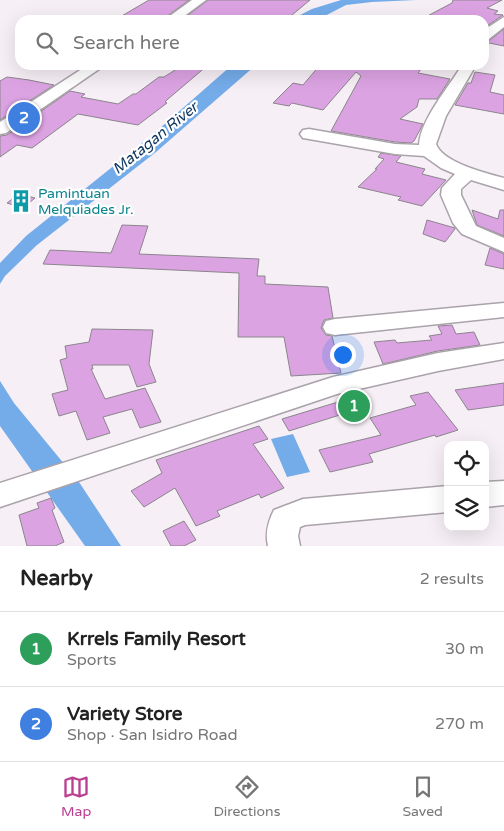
<!DOCTYPE html>
<html lang="en">
<head>
<meta charset="utf-8">
<style>
	:root { --surface:#fff; --page:#f2f2f2; --text:#222; --muted:#767676; --line:#e0e0e0; --accent:#ba3f91 }
	body { margin:0; font-family:"Varela Round",sans-serif; background:var(--page); color:var(--text) }
	.controls { position:absolute; right:15px; bottom:15px; display:grid; overflow:hidden; border-radius:10px; box-shadow:0 5px 20px #0002 }
	.controls button { width:45px; height:45px; display:grid; place-items:center; padding:0; border:0; border-bottom:1px solid var(--line); background:var(--surface); color:var(--text); font:25px sans-serif }
	.you { position:absolute; left:342px; top:354px; width:18px; height:18px; margin:-12px; border:4px solid #fff; border-radius:50%; background:#1a73e8; box-shadow:0 0 0 8px #1a73e833 }
	.badge { display:grid; place-items:center; width:32px; height:32px; border-radius:50%; background:var(--accent); color:#fff; font-size:16px; font-weight:700 }
	.pin { position:absolute; translate:-50% -50%; border:2px solid #fff; box-shadow:0 1px 5px #0006 }
	.list { margin:0; padding:0; list-style:none }
	h2 { display:flex; justify-content:space-between; align-items:center; height:65px; margin:0; padding:0 20px; font-size:21px }
	h2 small { font-size:16px; font-weight:400; color:var(--muted) }
	.list li { display:grid; grid-template-columns:32px 1fr auto; gap:15px; align-items:center; box-sizing:border-box; height:75px; padding:0 20px; border-top:1px solid var(--line) }
	.list b { display:block; font-size:19px; white-space:nowrap }
	.list p { margin:0; font-size:16px; white-space:nowrap; color:var(--muted) }
	.list em { font-size:16px; font-style:normal; color:var(--muted) }
	.icon { flex:none; width:28px; height:28px; fill:none; stroke:currentColor; stroke-width:2; stroke-linecap:round; stroke-linejoin:round }
	.map { position:relative; flex:none; width:504px; height:546px; overflow:hidden }
	.search { position:absolute; background:var(--surface); box-shadow:0 5px 20px #0002; left:15px; right:15px; top:15px; height:55px; display:flex; align-items:center; gap:12px; box-sizing:border-box; padding:0 18px; border-radius:15px; color:var(--muted); font-size:19px }
	.sheet { height:215px; background:var(--surface) }
	nav { display:flex; justify-content:space-around; align-items:center; box-sizing:border-box; height:70px; border-top:1px solid var(--line); background:var(--surface); font-size:14px; color:var(--muted) }
	nav a { display:grid; justify-items:center; gap:2px }
	nav .on { color:var(--accent) }
	.map>svg:first-child { display:block }
</style>
</head>
<body>
<div class="map">
<svg width="504" height="546" viewBox="0 0 504 546">
	<rect width="100%" height="100%" fill="#f6eff6"/>
	<g fill="#74acea">
		<polygon points="341,0 416,0 372,2 346,5 317,20 290,20 312,9"/>
		<polygon points="232,65 256,65 156,152 37,245 5,276 0,284 0,263 26,236 151,136"/>
		<polygon points="0,381 14,403 79,482 121,546 85,546 0,426"/>
		<polygon points="293,434 310,472 287,477 271,439"/>
	</g>
	<g fill="#dca3e3" stroke="#8b858c">
		<polygon points="149,0 189,0 162,20 145,17 140,20 115,20"/>
		<polygon points="208,0 310,0 292,15 291,20 182,20"/>
		<polygon points="453,0 502,0 487,8 498,11 494,14 503,15 484,28 484,20 420,20 452,3"/>
		<polygon points="504,29 504,46 484,42 490,40"/>
		<polygon points="183,65 208,65 168,99 165,102 167,103 138,125 78,114 32,148 17,145 0,157 0,136 7,135 70,91 85,94 81,97 118,104 133,94 136,94 159,77 164,77"/>
		<polygon points="320,65 413,65 423,67 418,73 450,79 437,99 419,99 417,107 400,119 423,124 414,141 411,143 395,142 331,131 361,76 356,72 323,110 292,103 289,106 273,103 293,83 303,85"/>
		<polygon points="475,72 495,75 490,92 504,95 504,114 455,105 468,83 471,83"/>
		<polygon points="7,77 29,80 54,85 0,120 0,81"/>
		<polygon points="381,153 401,156 396,162 425,169 422,174 446,180 422,206 398,200 401,197 358,187 377,169 375,169 384,159 378,157"/>
		<polygon points="19,194 35,198 23,208 7,203"/>
		<polygon points="472,210 498,219 500,210 504,210 504,236 477,225"/>
		<polygon points="427,220 455,228 455,229 445,242 423,234"/>
		<polygon points="122,225 148,226 139,254 259,259 257,276 265,276 265,284 328,287 333,318 324,320 321,328 326,335 332,336 341,373 291,376 284,337 238,337 239,273 43,264 50,250 111,253"/>
		<polygon points="490,248 504,254 504,269 485,265"/>
		<polygon points="452,325 456,334 474,332 480,345 438,351 383,364 374,342 395,340 397,343 432,340 429,336 442,334 438,326"/>
		<polygon points="92,329 153,330 149,364 156,382 137,387 129,365 92,365 93,369 91,369 105,399 145,388 161,422 140,428 132,409 103,417 110,433 87,440 76,411 59,416 52,394 68,390 60,360 67,358 65,346 89,342"/>
		<polygon points="504,383 504,405 468,410 455,390"/>
		<polygon points="428,392 458,430 436,437 435,435 369,454 373,462 330,472 319,450 381,435 370,418 416,405 410,396"/>
		<polygon points="338,402 346,413 289,431 282,419"/>
		<polygon points="259,426 268,439 253,444 284,488 261,498 259,494 217,511 220,516 196,526 175,488 144,507 131,491 162,473 156,460"/>
		<polygon points="51,498 55,508 52,510 64,542 55,546 27,546 19,515 39,508 37,503"/>
		<polygon points="184,521 196,540 184,546 171,546 163,531"/>
	</g>
	<g fill="none" stroke-linecap="round" stroke-linejoin="round">
		<defs>
			<g id="minor">
				<polygon points="192,0 206,0 179,20 164,20"/>
				<polygon points="504,17 504,27 489,39 484,40 484,30"/>
				<polygon points="88,65 105,65 6,133 0,134 0,122"/>
				<path d="M462,65H476L446,116L436,144C443,163 486,173 504,178V190L471,180L461,189V195L476,226L504,238V252L462,234L453,223L441,195L442,188L455,174L441,168L424,156L395,154L309,139L303,138L300,134L303,130L309,129L395,144L419,145C420,120 449,87 462,65Z"/>
				<polygon points="504,303 504,317 335,335 326,333 323,327 326,321 335,319"/>
				<polygon points="504,343 504,359 438,371 337,394 0,507 0,483 333,377 438,353"/>
				<polygon points="504,481 504,505 485,507 485,482"/>
				<path d="M448,486V512L305,525L300,527L298,536L300,546H268C265,533 268,522 274,510L303,499Z"/>
			</g>
		</defs>
		<use href="#minor" stroke="#aaa3aa" stroke-width="3"/>
		<use href="#minor" fill="#fff" fill-rule="evenodd"/>
	</g>
	<defs>
		<symbol id="building-bare" viewBox="-9 -9 18 18"><path d="M-4-6H4V6H1V3H-1V6H-4ZM-2.5-4.3h1.7v1.8h-1.7ZM.8-4.3h1.7v1.8H.8ZM-2.5-1h1.7V.8h-1.7ZM.8-1h1.7V.8H.8Z" fill="#0f9aa8" stroke="#fff" stroke-width="2.5" paint-order="stroke"/></symbol>
	</defs>
	<g fill-rule="evenodd">
		<use href="#building-bare" x="5" y="185" width="32" height="32"/>
	</g>
	<g text-anchor="middle" dominant-baseline="central" stroke-width="4.5" stroke-linejoin="round" paint-order="stroke">
		<g font-size="14" fill="#0d838f" stroke="#fff" text-anchor="start">
			<text x="38" y="193">Pamintuan<tspan x="38" dy="16">Melquiades Jr.</tspan></text>
		</g>
		<g font-size="15" font-style="italic" fill="#0d355d" stroke="#fff">
			<text transform="translate(155 138) rotate(-39)">Matagan River</text>
		</g>
	</g>
</svg>
<div class="controls">
<button><svg class="icon" aria-label="locate" viewBox="0 0 24 24"><circle cx="12" cy="12" r="6"/><path d="M12 2v4M12 18v4M2 12h4M18 12h4"/></svg></button>
<button><svg class="icon" aria-label="layers" viewBox="0 0 24 24"><path d="M12 4l9 5-9 5-9-5zM3 14l9 5 9-5"/></svg></button>
</div>
<div class="you"></div>
<div class="pin badge" style="left:354px;top:406px;background:#2e9e5b">1</div>
<div class="pin badge" style="left:24px;top:118px;background:#3f7fe0">2</div>
<div class="search"><svg class="icon" aria-label="search" viewBox="0 0 24 24"><circle cx="10" cy="10" r="6"/><path d="M15 15l6 6"/></svg>Search here</div>
</div>
<section class="sheet">
<h2>Nearby<small>2 results</small></h2>
<ul class="list">
<li><span class="badge" style="background:#2e9e5b">1</span><div><b>Krrels Family Resort</b><p>Sports</p></div><em>30 m</em></li>
<li><span class="badge" style="background:#3f7fe0">2</span><div><b>Variety Store</b><p>Shop · San Isidro Road</p></div><em>270 m</em></li>
</ul>
</section>
<nav>
<a class="on"><svg class="icon" aria-label="map" viewBox="0 0 24 24"><path d="M3 6l6-2 6 2 6-2v14l-6 2-6-2-6 2zM9 4v14M15 6v14"/></svg>Map</a>
<a><svg class="icon" aria-label="directions" viewBox="0 0 24 24"><path d="M12 3l9 9-9 9-9-9zM9 14v-3h6M13 9l2 2-2 2"/></svg>Directions</a>
<a><svg class="icon" aria-label="saved" viewBox="0 0 24 24"><path d="M7 4h10v16l-5-4-5 4z"/></svg>Saved</a>
</nav>
</body>
</html>
